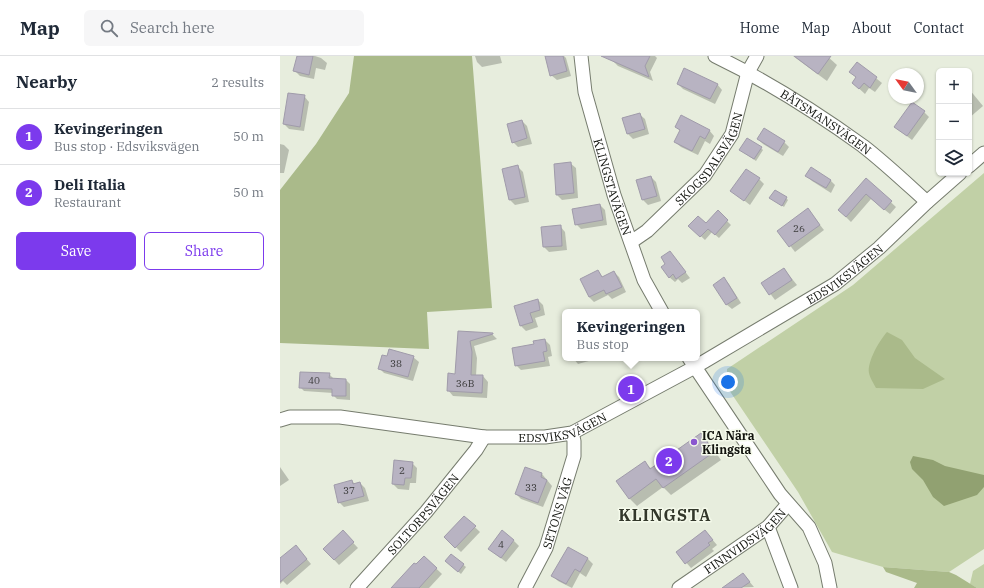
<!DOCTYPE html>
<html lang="en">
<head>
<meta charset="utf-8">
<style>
	:root { --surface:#fff; --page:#f6f6f7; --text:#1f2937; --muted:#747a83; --line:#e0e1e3; --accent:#7c3aed }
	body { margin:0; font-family:"IBM Plex Serif",serif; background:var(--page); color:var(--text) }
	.controls { position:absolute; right:12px; top:12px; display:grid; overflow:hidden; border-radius:6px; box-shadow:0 1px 3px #0004 }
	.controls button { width:36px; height:36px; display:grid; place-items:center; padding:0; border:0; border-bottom:1px solid var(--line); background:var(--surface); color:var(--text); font:20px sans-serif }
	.compass { position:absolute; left:608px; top:12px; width:36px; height:36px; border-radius:50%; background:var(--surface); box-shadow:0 1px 3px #0004; rotate:303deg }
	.you { position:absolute; left:448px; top:326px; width:14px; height:14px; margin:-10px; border:3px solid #fff; border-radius:50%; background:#1a73e8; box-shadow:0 0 0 6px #1a73e833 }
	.badge { display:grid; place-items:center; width:26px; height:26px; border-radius:50%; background:var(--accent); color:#fff; font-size:13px; font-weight:700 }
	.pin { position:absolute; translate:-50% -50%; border:2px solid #fff; box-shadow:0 1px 4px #0006 }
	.popup { position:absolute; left:282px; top:253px; width:138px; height:52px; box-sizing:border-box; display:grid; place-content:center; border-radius:6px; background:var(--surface); filter:drop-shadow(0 1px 3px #0005); font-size:13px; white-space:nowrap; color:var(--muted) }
	.popup b { font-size:15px; color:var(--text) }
	.popup::after { content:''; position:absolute; left:50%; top:100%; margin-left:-8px; border:8px solid transparent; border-top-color:var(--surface) }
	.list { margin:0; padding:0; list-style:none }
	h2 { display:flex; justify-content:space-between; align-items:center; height:52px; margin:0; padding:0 16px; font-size:17px }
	h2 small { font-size:13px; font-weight:400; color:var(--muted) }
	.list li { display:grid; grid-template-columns:26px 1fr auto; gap:12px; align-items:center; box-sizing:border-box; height:56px; padding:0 16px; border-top:1px solid var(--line) }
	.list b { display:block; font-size:15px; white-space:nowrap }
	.list p { margin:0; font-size:13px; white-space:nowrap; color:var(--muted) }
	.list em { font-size:13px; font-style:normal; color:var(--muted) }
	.actions { display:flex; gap:8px; padding:12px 16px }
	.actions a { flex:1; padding:9px 0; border:1px solid var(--accent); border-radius:6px; text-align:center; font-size:14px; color:var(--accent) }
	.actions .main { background:var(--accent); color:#fff }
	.icon { flex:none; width:22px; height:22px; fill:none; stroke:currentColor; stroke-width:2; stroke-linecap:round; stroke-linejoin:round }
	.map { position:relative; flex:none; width:704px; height:532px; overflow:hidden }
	header { display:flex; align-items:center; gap:24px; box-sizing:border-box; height:56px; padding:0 20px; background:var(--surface); border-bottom:1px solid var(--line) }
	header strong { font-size:19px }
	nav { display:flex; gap:22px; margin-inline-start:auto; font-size:14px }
	.search { width:280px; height:36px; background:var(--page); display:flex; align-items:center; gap:10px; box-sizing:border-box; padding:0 14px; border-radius:6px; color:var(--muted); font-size:15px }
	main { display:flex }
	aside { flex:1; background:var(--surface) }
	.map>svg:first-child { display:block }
</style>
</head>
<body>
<header>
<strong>Map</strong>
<div class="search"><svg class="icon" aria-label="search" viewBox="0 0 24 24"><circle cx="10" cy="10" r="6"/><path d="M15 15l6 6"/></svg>Search here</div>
<nav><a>Home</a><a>Map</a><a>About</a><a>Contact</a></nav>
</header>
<main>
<aside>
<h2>Nearby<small>2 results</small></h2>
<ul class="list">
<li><span class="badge">1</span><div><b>Kevingeringen</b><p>Bus stop · Edsviksvägen</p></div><em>50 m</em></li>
<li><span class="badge">2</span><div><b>Deli Italia</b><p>Restaurant</p></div><em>50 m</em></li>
</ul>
<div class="actions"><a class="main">Save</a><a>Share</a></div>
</aside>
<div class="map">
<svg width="704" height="532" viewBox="0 0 704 532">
	<rect width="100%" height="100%" fill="#e7eddd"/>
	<g fill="#c1d0a6">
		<polygon points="704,117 704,493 669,516 603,511 552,496 518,436 447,331 447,313 573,229"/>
		<polygon points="704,508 704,532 697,532 690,528 693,515"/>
	</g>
	<g fill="#aaba8a">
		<polygon points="74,0 192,0 212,252 147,256 149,293 0,287 0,134 36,88 69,37"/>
		<path d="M607,276L622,284L635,302L665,323L643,333L596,332C594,328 590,322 589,317C587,306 599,285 607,276Z"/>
		<polygon points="603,511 669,516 676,519 697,532 634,532 637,527 606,516"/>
	</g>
	<polygon fill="#91a171" points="633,400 653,404 665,410 704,419 704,431 697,439 664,450 653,441 643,424 632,413 630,406"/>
	<g fill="#0003">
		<polygon points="18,0 35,0 41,2 47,7 45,14 36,12 34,23 20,20 15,15"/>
		<polygon points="195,0 220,0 222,7 202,11 197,6"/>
		<polygon points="270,0 284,0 286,2 291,20 277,24 271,19"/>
		<polygon points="335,0 375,0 377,2 370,16 373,25 338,10 333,5"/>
		<polygon points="513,0 547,0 557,9 547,25"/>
		<polygon points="577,7 602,27 595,36 589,32 585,38 573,27 577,22 571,16"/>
		<polygon points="398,28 437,28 442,34 435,48 403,33"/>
		<polygon points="689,33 703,50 689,62"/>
		<polygon points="24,40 29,46 24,75 9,73 4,68"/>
		<polygon points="644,56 649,61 632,84 615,71"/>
		<polygon points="359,58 365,63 369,78 353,83 348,78 344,62"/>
		<polygon points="242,65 247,70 252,88 238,91 233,86"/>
		<polygon points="397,71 429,74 434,80 430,88 425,85 418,99 401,91 395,86 401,75"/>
		<polygon points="484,74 504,86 509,91 503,100 483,88 478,83"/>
		<polygon points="0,88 4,89 9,94 4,117 0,117"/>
		<polygon points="481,92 483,94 476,105 463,96"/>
		<polygon points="290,107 296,112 298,142 282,144 277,139 275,109"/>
		<polygon points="237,110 243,116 249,146 235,149 230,144"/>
		<polygon points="527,120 550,124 555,129 551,137 532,125"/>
		<polygon points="371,121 376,126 381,145 368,149 363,144"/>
		<polygon points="479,123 484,128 470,149 452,135"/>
		<polygon points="586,123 616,151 610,158 591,143 571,166 564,159"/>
		<polygon points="491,142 506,142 508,144 504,151"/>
		<polygon points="320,149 325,154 327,169 301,173 296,168"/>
		<polygon points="528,154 544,174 515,196 499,175"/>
		<polygon points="438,156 451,169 439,182 432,176 425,184 410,170 426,169"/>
		<polygon points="280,170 285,176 287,194 269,196 264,191 262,172"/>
		<polygon points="390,196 410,222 402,227 398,223 395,226 389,221 386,208"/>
		<polygon points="504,213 517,229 495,244 483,228"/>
		<polygon points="318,215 323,222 334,216 339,221 346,236 332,243 328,239 314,246 309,241 301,224"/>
		<polygon points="444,223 449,228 461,247 452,253 446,248"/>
		<polygon points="258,244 263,249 265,259 255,262 258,271 246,275 241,270"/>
		<polygon points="179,276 212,278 217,283 194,290 197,302 196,320 203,320 208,326 207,342 173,340 168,334 176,319"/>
		<polygon points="265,284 270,289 272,300 268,301 270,310 241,314 236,309 255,289"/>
		<polygon points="133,301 139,306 133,325 104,317 99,312"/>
		<polygon points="293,302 316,302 316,303 298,308"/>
		<polygon points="49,318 53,322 53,324 66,324 70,328 70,344 57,343 53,339 53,337 24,335 20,331"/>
		<polygon points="421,378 428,386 441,404 391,439 383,431 357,450 349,442 364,406 372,413"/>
		<polygon points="132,407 137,412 136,427 130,427 129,434 118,433 113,428"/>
		<polygon points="0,411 9,424 0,430"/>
		<polygon points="246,412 262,418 272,430 263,451 241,443 236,438"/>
		<polygon points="72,425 75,428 80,427 85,432 89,445 64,451 59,446"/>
		<polygon points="184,461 200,476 181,496 165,481"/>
		<polygon points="425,475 437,489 432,493 434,495 411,512 397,496"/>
		<polygon points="63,476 78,492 59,509 44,493"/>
		<polygon points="234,485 239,490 226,506 209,493"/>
		<polygon points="289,492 308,503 313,508 306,521 300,517 292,532 278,525 273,520"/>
		<polygon points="20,495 31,508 7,529 3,525 0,528 0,504"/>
		<polygon points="171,499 186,511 181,518 168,507"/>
		<polygon points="144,501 162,518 149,532 113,532"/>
		<polygon points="463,518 474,531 444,532"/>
	</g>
	<g fill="#b8b3c2" stroke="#a09baa">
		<polygon points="17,0 33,0 29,19 13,15"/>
		<polygon points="265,0 283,0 287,15 270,20"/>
		<polygon points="321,0 370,0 365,10 369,21"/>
		<polygon points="514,0 551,0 538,18"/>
		<polygon points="577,6 597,21 590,32 584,27 579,33 572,27 576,21 569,16"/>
		<polygon points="404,12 438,28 430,43 397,28"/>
		<polygon points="8,37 25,39 20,71 3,68"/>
		<polygon points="632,46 645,55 627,80 614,71"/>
		<polygon points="360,57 365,73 347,78 342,62"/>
		<polygon points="401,59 430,74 425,83 420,80 412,95 394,86 400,74 395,71"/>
		<polygon points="242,64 247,82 232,87 227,68"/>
		<polygon points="484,72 505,85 498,96 477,83"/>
		<polygon points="467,82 482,91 474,103 459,94"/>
		<polygon points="291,106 294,137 276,139 274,108"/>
		<polygon points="238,109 245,141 229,144 222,113"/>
		<polygon points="531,111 551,124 546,132 525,120"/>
		<polygon points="466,113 480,122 464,145 450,135"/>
		<polygon points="371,120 377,140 362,144 356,124"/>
		<polygon points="586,122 612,145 604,154 586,138 566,161 558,154"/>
		<polygon points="495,134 507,141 502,150 489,142"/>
		<polygon points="320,148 323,164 295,169 292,153"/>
		<polygon points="528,152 540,169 509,191 497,175"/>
		<polygon points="438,154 448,164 435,179 428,173 420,181 408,170 418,160 426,167"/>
		<polygon points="281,169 282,190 263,191 261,171"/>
		<polygon points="390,195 406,216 396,223 393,218 389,222 381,211 385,208 381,201"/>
		<polygon points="504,212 512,224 489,239 481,227"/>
		<polygon points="318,214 322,221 334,215 342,231 326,238 324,234 309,241 300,223"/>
		<polygon points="444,221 457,242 446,249 433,229"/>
		<polygon points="258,243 260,254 250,257 253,266 240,270 234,250"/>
		<polygon points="178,275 213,277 213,278 190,285 192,296 191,319 203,319 202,337 167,335 168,317 175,318"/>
		<polygon points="265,283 267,295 263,296 265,305 235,310 232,292 254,288 253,285"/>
		<polygon points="109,293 134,300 128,321 98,313 102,299 107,300"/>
		<polygon points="20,316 50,317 49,322 66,323 66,340 52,340 52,333 19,332"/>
		<polygon points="421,377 434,396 383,432 376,423 349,443 336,425 365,405 370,413"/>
		<polygon points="114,404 133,406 131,422 125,422 124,429 112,428"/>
		<polygon points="245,411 262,417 261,421 267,424 258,447 235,438"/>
		<polygon points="72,424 73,428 80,426 84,440 58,447 54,429"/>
		<polygon points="184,460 196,470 175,492 164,481"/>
		<polygon points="63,474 74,486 54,504 43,493"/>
		<polygon points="222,474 234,484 221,502 208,493"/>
		<polygon points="425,474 433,484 428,487 430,489 405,508 396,496"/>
		<polygon points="16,489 27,503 0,526 0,502"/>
		<polygon points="288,491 308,502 300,516 295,513 286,528 271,520"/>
		<polygon points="171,498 184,508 178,516 165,505"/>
		<polygon points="144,500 157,512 139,532 111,532 134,507 136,508"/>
		<polygon points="463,517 470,526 461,532 442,532"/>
	</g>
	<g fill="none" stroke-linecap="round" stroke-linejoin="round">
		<defs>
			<g id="minor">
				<path id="s1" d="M301,0L305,36L334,139L364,224L382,256"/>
				<path id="s2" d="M435,0C487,25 536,56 583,90C605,107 626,127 647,146"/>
				<polyline points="689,110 704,97"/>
				<path id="s3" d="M351,186L367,175L425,119L452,78L468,16L477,0"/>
				<polyline points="409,302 500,438 529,471 545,507 550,532"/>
				<path id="s4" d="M0,364L10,361H60L204,381H265L292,377L415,311L555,228L599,192L647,146L680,117"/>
				<polyline points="488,471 511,532"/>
				<path id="s5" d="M77,532L146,456L196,394L204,381"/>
				<path id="s6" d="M245,532L266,492L294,400V385L292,377"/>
				<path id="s7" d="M399,532L488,471L508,448"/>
			</g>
		</defs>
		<use href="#minor" stroke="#767c6e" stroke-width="15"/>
		<use href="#minor" stroke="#fff" stroke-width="13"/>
	</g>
	<circle fill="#8a56cf" stroke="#f5faeb" stroke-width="1.5" cx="414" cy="386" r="4"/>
	<g text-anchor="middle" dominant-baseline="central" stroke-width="3" stroke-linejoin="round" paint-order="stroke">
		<g font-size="10" fill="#3b3b3b">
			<text x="519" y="172">26</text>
			<text x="116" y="307">38</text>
			<text x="34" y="324">40</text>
			<text x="185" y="327">36B</text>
			<text x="122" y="414">2</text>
			<text x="251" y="431">33</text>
			<text x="69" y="434">37</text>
			<text x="221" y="488">4</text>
		</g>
		<g font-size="12" fill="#11130e" stroke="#f5faeb">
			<text stroke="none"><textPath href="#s2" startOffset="129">BÅTSMANSVÄGEN</textPath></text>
			<text stroke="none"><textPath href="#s3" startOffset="116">SKOGSDALSVÄGEN</textPath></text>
			<text stroke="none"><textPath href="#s1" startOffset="135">KLINGSTAVÄGEN</textPath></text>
			<text stroke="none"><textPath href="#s4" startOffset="610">EDSVIKSVÄGEN</textPath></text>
			<text stroke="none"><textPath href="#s4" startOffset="286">EDSVIKSVÄGEN</textPath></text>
			<text stroke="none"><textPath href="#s6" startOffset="82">SETONS VÄG</textPath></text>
			<text stroke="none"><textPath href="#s5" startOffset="99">SOLTORPSVÄGEN</textPath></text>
			<text stroke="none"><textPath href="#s7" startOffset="81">FINNVIDSVÄGEN</textPath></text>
		</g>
		<g font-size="12" font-weight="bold" fill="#11130e" stroke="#f5faeb" text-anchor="start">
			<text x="422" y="379">ICA Nära<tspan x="422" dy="14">Klingsta</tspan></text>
		</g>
		<g font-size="16" font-weight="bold" letter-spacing="1" fill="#33382b" stroke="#f5faeb">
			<text x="385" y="459">KLINGSTA</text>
		</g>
	</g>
</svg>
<div class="controls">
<button>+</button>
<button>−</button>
<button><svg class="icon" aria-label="layers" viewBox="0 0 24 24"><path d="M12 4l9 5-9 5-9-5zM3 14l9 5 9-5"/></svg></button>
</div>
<svg class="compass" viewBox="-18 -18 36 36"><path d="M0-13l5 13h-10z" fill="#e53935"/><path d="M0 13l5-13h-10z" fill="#747a83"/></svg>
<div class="you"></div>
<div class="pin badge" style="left:351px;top:333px">1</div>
<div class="popup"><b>Kevingeringen</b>Bus stop</div>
<div class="pin badge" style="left:389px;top:405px">2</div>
</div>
</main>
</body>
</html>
